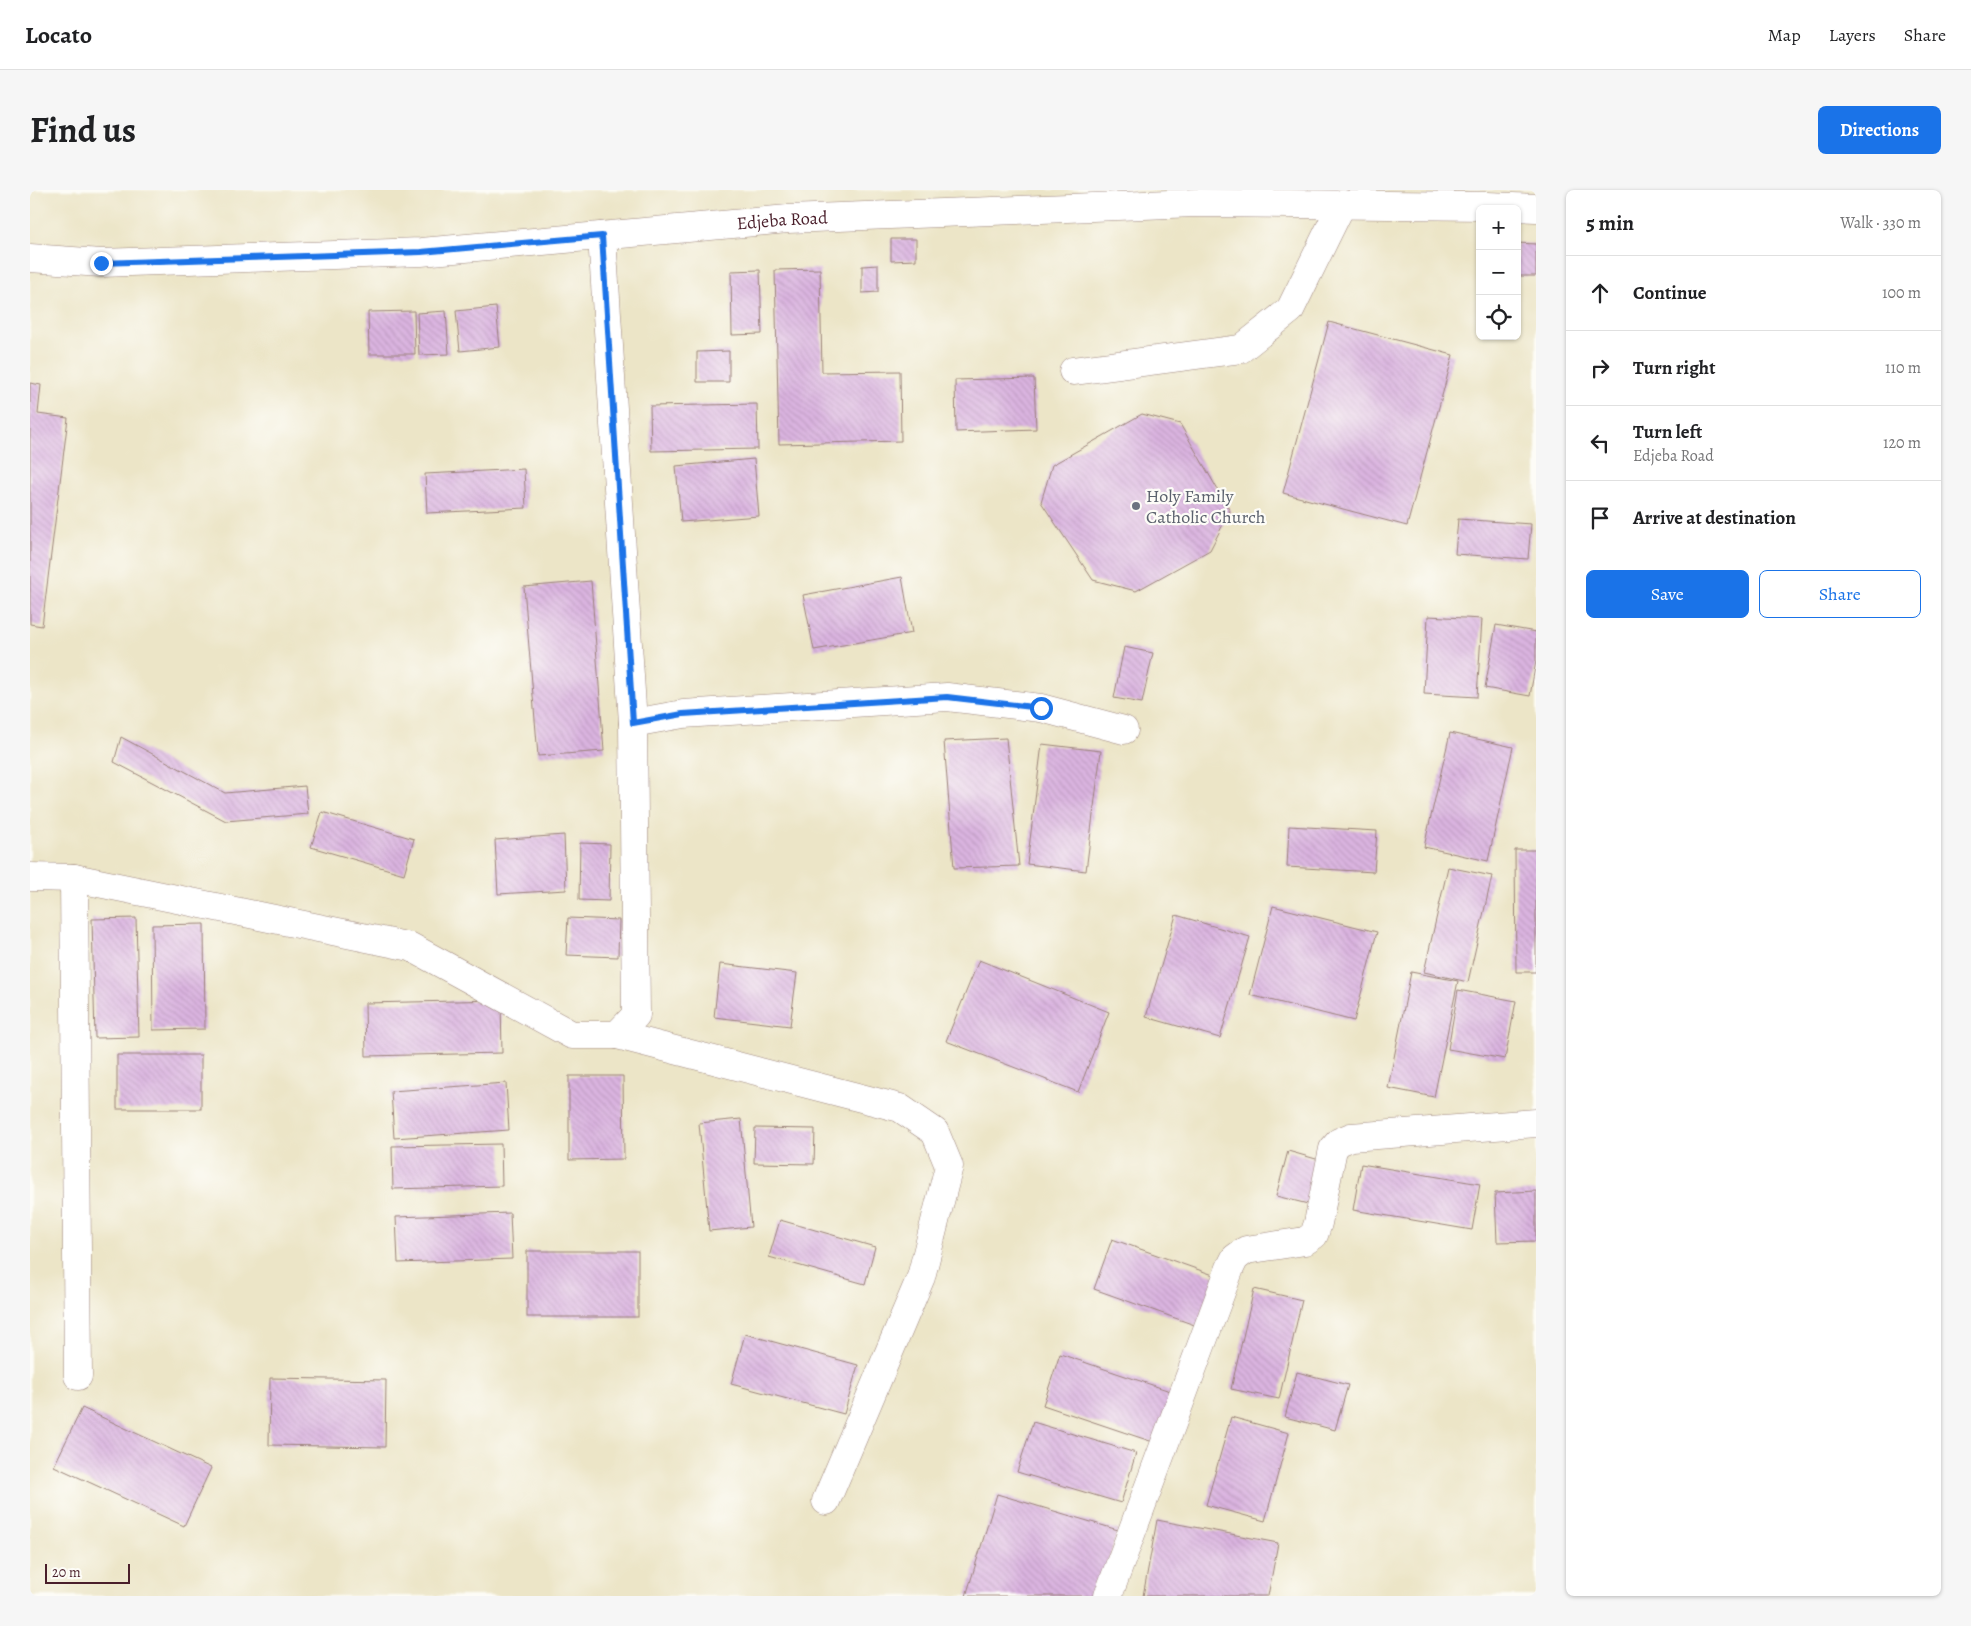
<!DOCTYPE html>
<html lang="en">
<head>
<meta charset="utf-8">
<style>
	:root { --surface:#fff; --page:#f6f6f6; --text:#202124; --muted:#757577; --line:#e0e0e0; --accent:#1a73e8 }
	body { margin:0; font-family:Alegreya,serif; background:var(--page); color:var(--text) }
	.controls { position:absolute; right:15px; top:15px; display:grid; overflow:hidden; border-radius:8px; box-shadow:0 1px 4px #0004 }
	.controls button { width:45px; height:45px; display:grid; place-items:center; padding:0; border:0; border-bottom:1px solid var(--line); background:var(--surface); color:var(--text); font:25px sans-serif }
	.scale { position:absolute; left:15px; bottom:12px; width:85px; box-sizing:border-box; padding-left:5px; border:2px solid #4a1f2b; border-top:0; font-size:14px; line-height:18px; white-space:nowrap; color:#4a1f2b; -webkit-text-stroke:4px #fdfcf7; paint-order:stroke }
	.stop { position:absolute; width:15px; height:15px; margin:-11px; border:4px solid #1a73e8; border-radius:50%; background:#fff }
	.stop.end { background:#1a73e8; border-color:#fff; box-shadow:0 1px 5px #0008 }
	.list { margin:0; padding:0; list-style:none }
	h2 { display:flex; justify-content:space-between; align-items:center; height:65px; margin:0; padding:0 20px; font-size:21px }
	h2 small { font-size:16px; font-weight:400; color:var(--muted) }
	.list li { display:grid; grid-template-columns:32px 1fr auto; gap:15px; align-items:center; box-sizing:border-box; height:75px; padding:0 20px; border-top:1px solid var(--line) }
	.list b { display:block; font-size:19px; white-space:nowrap }
	.list p { margin:0; font-size:16px; white-space:nowrap; color:var(--muted) }
	.list em { font-size:16px; font-style:normal; color:var(--muted) }
	.actions { display:flex; gap:10px; padding:15px 20px }
	.actions a { flex:1; padding:11px 0; border:1px solid var(--accent); border-radius:8px; text-align:center; font-size:18px; color:var(--accent) }
	.actions .main { background:var(--accent); color:#fff }
	.icon { flex:none; width:28px; height:28px; fill:none; stroke:currentColor; stroke-width:2; stroke-linecap:round; stroke-linejoin:round }
	.map { position:relative; flex:none; width:1506px; height:1406px; overflow:hidden; border-radius:8px }
	header { display:flex; align-items:center; gap:30px; box-sizing:border-box; height:70px; padding:0 25px; background:var(--surface); border-bottom:1px solid var(--line) }
	header strong { font-size:24px }
	nav { display:flex; gap:28px; margin-inline-start:auto; font-size:18px }
	.intro { display:flex; align-items:center; justify-content:space-between; box-sizing:border-box; height:120px; padding:0 30px }
	h1 { margin:0; font-size:35px }
	.button { padding:12px 22px; border-radius:8px; background:var(--accent); color:#fff; font-size:18px; font-weight:700 }
	main { display:flex; gap:30px; padding:0 30px }
	aside { flex:1; background:var(--surface); border-radius:8px; box-shadow:0 1px 4px #0004 }
	.map>svg:first-child { display:block }
</style>
</head>
<body>
<header>
<strong>Locato</strong>
<nav><a>Map</a><a>Layers</a><a>Share</a></nav>
</header>
<div class="intro"><h1>Find us</h1><a class="button">Directions</a></div>
<main>
<div class="map">
<svg width="1506" height="1406" viewBox="0 0 1506 1406">
	<defs>
		<pattern id="building-back-hatch" width="6" height="6" patternUnits="userSpaceOnUse" patternTransform="scale(1.25)"><rect width="6" height="6" fill="#dab4e0"/><path d="M-1 5l2 2M0 0l6 6M5-1l2 2" fill="none" stroke="#bd9ac0"/></pattern>
	</defs>
	<rect width="100%" height="100%" fill="#fdfcf7"/>
	<filter id="ink" filterUnits="userSpaceOnUse"><feTurbulence type="fractalNoise" baseFrequency=".02" numOctaves="2"/><feDisplacementMap in="SourceGraphic" scale="10" xChannelSelector="R" yChannelSelector="G"/><feConvolveMatrix kernelMatrix="1 2 1 2 8 2 1 2 1" color-interpolation-filters="sRGB"/></filter>
	<filter id="wash" filterUnits="userSpaceOnUse"><feTurbulence type="fractalNoise" baseFrequency=".0096" numOctaves="4" result="noise"/><feDisplacementMap in="SourceGraphic" scale="20" xChannelSelector="R" yChannelSelector="G"/><feGaussianBlur stdDeviation="1.12" result="paint"/><feColorMatrix in="noise" values="0 0 0 0 0 0 0 0 0 0 0 0 0 0 0 0 0 1.4 0 .05"/><feComposite in="paint" operator="in"/></filter>
	<g filter="url(#wash)">
		<rect width="100%" height="100%" fill="#ece5c7"/>
		<g id="blocks">
			<g fill="url(#building-back-hatch)">
				<polygon points="861,49 886,49 886,70 861,71"/>
				<polygon points="1487,53 1506,54 1506,86 1487,86"/>
				<polygon points="848,75 848,102 832,103 832,76"/>
				<polygon points="790,79 792,182 870,181 871,251 749,254 745,80"/>
				<polygon points="730,80 732,144 702,145 701,81"/>
				<polygon points="466,117 470,157 430,161 426,121"/>
				<polygon points="384,121 385,164 339,164 338,122"/>
				<polygon points="416,121 419,164 389,165 387,123"/>
				<polygon points="1299,132 1423,165 1377,336 1253,303"/>
				<polygon points="699,161 699,192 667,192 667,162"/>
				<polygon points="1004,188 1006,239 926,242 925,190"/>
				<polygon points="0,193 11,195 8,224 38,228 12,436 0,434"/>
				<polygon points="727,214 728,259 621,261 620,216"/>
				<polygon points="1112,224 1150,234 1200,321 1180,360 1106,401 1063,390 1011,312 1022,275"/>
				<polygon points="724,269 729,326 651,332 646,276"/>
				<polygon points="494,279 496,318 397,323 395,284"/>
				<polygon points="1428,329 1501,334 1498,369 1425,364"/>
				<polygon points="872,387 882,443 784,460 773,405"/>
				<polygon points="561,391 574,561 508,566 494,397"/>
				<polygon points="1398,426 1452,429 1447,507 1394,504"/>
				<polygon points="1466,435 1506,442 1506,471 1500,506 1455,498"/>
				<polygon points="1094,457 1123,463 1112,513 1084,508"/>
				<polygon points="1420,543 1483,557 1458,671 1394,657"/>
				<polygon points="91,547 195,603 275,596 278,624 196,631 84,572"/>
				<polygon points="976,548 989,676 924,678 914,551"/>
				<polygon points="1012,554 1071,561 1056,681 997,674"/>
				<polygon points="292,622 384,649 374,684 281,657"/>
				<polygon points="1259,636 1347,641 1344,682 1257,677"/>
				<polygon points="534,645 536,700 468,704 465,650"/>
				<polygon points="550,653 580,654 579,711 549,710"/>
				<polygon points="1485,660 1506,660 1506,782 1486,782"/>
				<polygon points="1418,677 1462,686 1438,792 1394,782"/>
				<polygon points="1243,716 1347,742 1324,831 1220,805"/>
				<polygon points="1146,725 1220,747 1190,848 1116,827"/>
				<polygon points="106,728 109,847 65,848 62,729"/>
				<polygon points="538,728 589,730 588,767 536,765"/>
				<polygon points="174,734 175,839 123,840 122,735"/>
				<polygon points="949,770 1079,822 1048,902 916,851"/>
				<polygon points="690,774 767,783 760,836 684,827"/>
				<polygon points="1381,782 1428,791 1404,907 1358,898"/>
				<polygon points="1428,800 1486,811 1475,869 1418,859"/>
				<polygon points="471,810 472,863 336,866 335,813"/>
				<rect x="87" y="865" width="84" height="54"/>
				<polygon points="539,886 593,886 594,969 539,970"/>
				<polygon points="476,893 479,940 364,948 361,901"/>
				<polygon points="711,929 721,1037 679,1041 669,933"/>
				<polygon points="725,938 785,939 784,974 724,973"/>
				<polygon points="471,954 472,996 363,999 362,956"/>
				<polygon points="1258,961 1293,971 1282,1015 1246,1006"/>
				<polygon points="1331,974 1450,994 1442,1040 1323,1020"/>
				<polygon points="1506,1001 1506,1051 1467,1052 1465,1003"/>
				<polygon points="480,1023 482,1069 368,1073 366,1027"/>
				<polygon points="750,1030 845,1057 835,1094 739,1067"/>
				<polygon points="1082,1049 1189,1087 1170,1137 1064,1099"/>
				<rect x="497" y="1061" width="111" height="66"/>
				<polygon points="1224,1099 1272,1110 1249,1209 1201,1199"/>
				<polygon points="715,1144 828,1175 814,1224 701,1194"/>
				<polygon points="1030,1164 1143,1202 1126,1253 1013,1215"/>
				<polygon points="1267,1182 1318,1195 1305,1240 1255,1227"/>
				<polygon points="240,1188 356,1190 355,1257 239,1255"/>
				<polygon points="52,1218 181,1278 154,1336 24,1276"/>
				<polygon points="1201,1227 1259,1243 1235,1331 1176,1315"/>
				<polygon points="1003,1232 1106,1263 1091,1313 987,1282"/>
				<polygon points="967,1304 1088,1340 1068,1406 936,1406"/>
				<polygon points="1127,1330 1248,1353 1238,1406 1113,1406"/>
			</g>
		</g>
	</g>
	<g filter="url(#ink)">
		<use href="#blocks" fill-opacity="0" stroke="#9b8279" stroke-width="1"/>
		<g fill="none" stroke-linecap="round" stroke-linejoin="round">
			<defs>
				<g id="minor">
					<path id="s1" d="M0,68L71,73L391,62L758,29L1165,13L1457,16L1506,18"/>
					<polyline points="1043,181 1211,159 1260,120 1312,14"/>
					<polyline points="603,533 653,524 917,507 1011,518 1094,540"/>
					<polyline points="0,687 44,688"/>
					<polyline points="587,845 870,918 905,942 919,976 891,1087 796,1311"/>
					<polyline points="48,1186 44,688 381,757 542,845 587,845 606,825 603,533 572,46"/>
					<polyline points="1078,1406 1200,1078 1205,1068 1216,1060 1275,1051 1284,1045 1288,1033 1303,959 1309,952 1321,947 1506,933"/>
				</g>
			</defs>
			<use href="#minor" stroke="#9b8279" stroke-width="29"/>
			<use href="#minor" stroke="#fff" stroke-width="28"/>
		</g>
	</g>
	<g fill="none" stroke-linecap="round" stroke-linejoin="round" filter="url(#ink)">
		<polyline stroke="#1a73e8" stroke-width="6" points="71,73 391,62 572,46 603,533 653,524 917,507 1011,518"/>
	</g>
	<circle fill="#6b7280" stroke="#fdfcf7" stroke-width="2" cx="1106" cy="316" r="5"/>
	<g text-anchor="middle" dominant-baseline="central" stroke-width="4.5" stroke-linejoin="round" paint-order="stroke">
		<g font-size="18" fill="#4a1f2b" stroke="#fdfcf7">
			<text stroke="none"><textPath href="#s1" startOffset="754">Edjeba Road</textPath></text>
		</g>
		<g font-size="18" fill="#5b616d" stroke="#fdfcf7" text-anchor="start">
			<text x="1116" y="306">Holy Family<tspan x="1116" dy="21">Catholic Church</tspan></text>
		</g>
	</g>
</svg>
<div class="controls">
<button>+</button>
<button>−</button>
<button><svg class="icon" aria-label="locate" viewBox="0 0 24 24"><circle cx="12" cy="12" r="6"/><path d="M12 2v4M12 18v4M2 12h4M18 12h4"/></svg></button>
</div>
<div class="scale">20 m</div>
<div class="stop" style="left:1011px;top:518px"></div>
<div class="stop end" style="left:71px;top:73px"></div>
</div>
<aside>
<h2>5 min<small>Walk · 330 m</small></h2>
<ul class="list">
<li><svg class="icon" aria-label="ahead" viewBox="0 0 24 24"><path d="M12 20V5M6 11l6-6 6 6"/></svg><div><b>Continue</b></div><em>100 m</em></li>
<li><svg class="icon" aria-label="right" viewBox="0 0 24 24"><path d="M7 20v-9h11M14 6l5 5-5 5"/></svg><div><b>Turn right</b></div><em>110 m</em></li>
<li><svg class="icon" aria-label="left" viewBox="0 0 24 24"><path d="M17 20v-9H6M10 6l-5 5 5 5"/></svg><div><b>Turn left</b><p>Edjeba Road</p></div><em>120 m</em></li>
<li><svg class="icon" aria-label="arrive" viewBox="0 0 24 24"><path d="M6 21V4h12l-3 4 3 4H6"/></svg><div><b>Arrive at destination</b></div></li>
</ul>
<div class="actions"><a class="main">Save</a><a>Share</a></div>
</aside>
</main>
</body>
</html>
